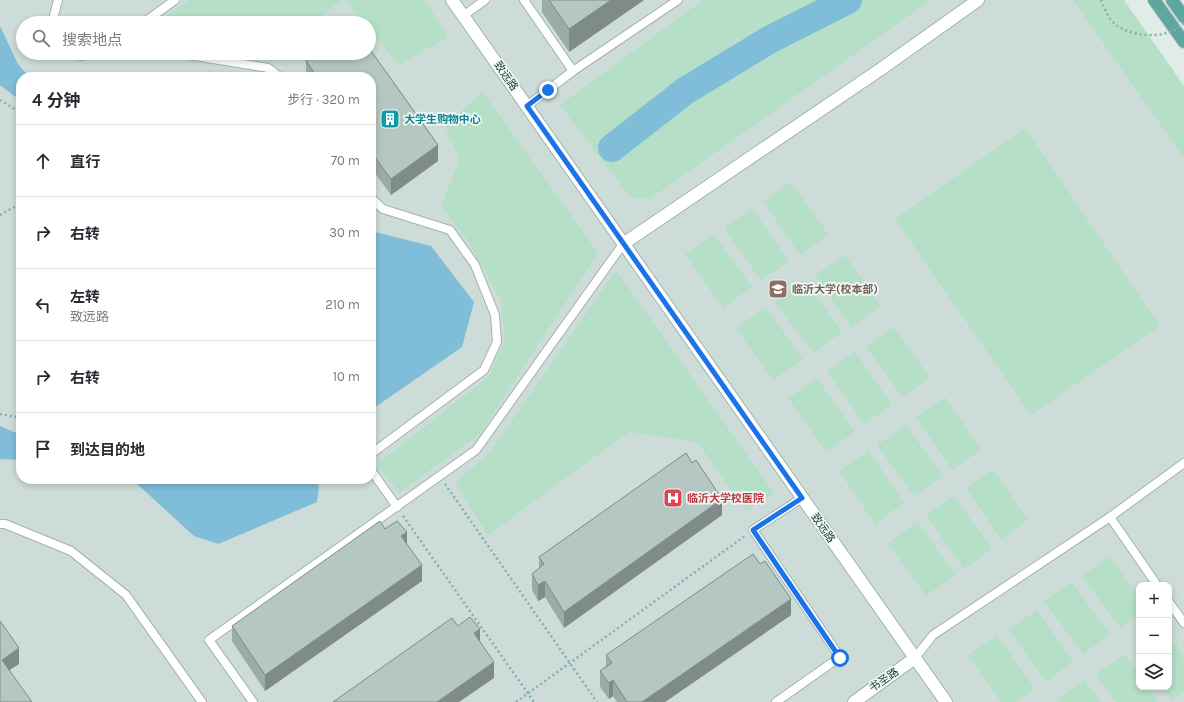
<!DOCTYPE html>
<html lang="zh">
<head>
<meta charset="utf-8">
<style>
	:root { --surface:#fff; --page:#f7f7f7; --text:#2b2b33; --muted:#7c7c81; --line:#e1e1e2 }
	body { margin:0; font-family:Karla,"Noto Sans SC",sans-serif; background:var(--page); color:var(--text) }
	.controls { position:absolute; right:12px; bottom:12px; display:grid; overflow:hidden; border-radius:8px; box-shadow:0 2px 6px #0003 }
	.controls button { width:36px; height:36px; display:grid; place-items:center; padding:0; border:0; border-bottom:1px solid var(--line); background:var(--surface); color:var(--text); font:20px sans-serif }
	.stop { position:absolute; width:12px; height:12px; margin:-9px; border:3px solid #1a73e8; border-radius:50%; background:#fff }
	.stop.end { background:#1a73e8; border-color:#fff; box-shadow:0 1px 4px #0008 }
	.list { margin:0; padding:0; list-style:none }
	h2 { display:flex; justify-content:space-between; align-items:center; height:52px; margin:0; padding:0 16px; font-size:17px }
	h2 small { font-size:13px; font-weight:400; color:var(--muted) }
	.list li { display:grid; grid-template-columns:26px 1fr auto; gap:12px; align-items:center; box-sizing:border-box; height:72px; padding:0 16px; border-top:1px solid var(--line) }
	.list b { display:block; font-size:15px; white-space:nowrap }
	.list p { margin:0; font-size:13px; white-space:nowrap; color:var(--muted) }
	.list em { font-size:13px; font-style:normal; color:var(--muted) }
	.icon { flex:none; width:22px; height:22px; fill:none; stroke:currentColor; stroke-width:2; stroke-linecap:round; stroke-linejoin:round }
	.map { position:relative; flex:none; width:1184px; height:702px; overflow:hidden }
	.search { position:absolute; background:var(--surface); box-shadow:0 2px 6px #0003; left:16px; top:16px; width:360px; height:44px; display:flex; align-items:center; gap:10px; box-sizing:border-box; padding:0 14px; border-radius:22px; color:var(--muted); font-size:15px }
	.panel { position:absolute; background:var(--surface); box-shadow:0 2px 6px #0003; left:16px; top:72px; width:360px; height:412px; border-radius:16px }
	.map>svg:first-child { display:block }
</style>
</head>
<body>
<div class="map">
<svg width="1184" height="702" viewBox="0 0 1184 702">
	<rect width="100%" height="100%" fill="#dfece8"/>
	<path fill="#cddcd8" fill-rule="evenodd" d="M0,0H1113L1184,100V702H0ZM23,23H369V53H23ZM21,77H371V479H21ZM1139,585H1169V687H1139Z"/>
	<g fill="#b5e0c7">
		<polygon points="189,0 342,0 312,23 157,23"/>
		<polygon points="345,0 425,0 448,37 399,65 369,29 369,23 364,23"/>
		<polygon points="703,0 931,0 650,199 630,197 560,105"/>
		<polygon points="1073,0 1124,0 1184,86 1184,158"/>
		<polygon points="482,91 598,253 480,434 399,493 377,464 489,376 505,340 501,301 468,241 441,206 460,160 445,127"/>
		<polygon points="1025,128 1160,326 1031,415 895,219"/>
		<polygon points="791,182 829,235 800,255 763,201"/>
		<polygon points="752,208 789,261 761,281 724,228"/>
		<polygon points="714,234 752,287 723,308 685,254"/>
		<polygon points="845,255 881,306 851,327 815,275"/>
		<polygon points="616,270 774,493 746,511 697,442 629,432 488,535 455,483 490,452"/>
		<polygon points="805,280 842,332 813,353 775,302"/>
		<polygon points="766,307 803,359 773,380 736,328"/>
		<polygon points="894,327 930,378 902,397 866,346"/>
		<polygon points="855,352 892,405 864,424 827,371"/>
		<polygon points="817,378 855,432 826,452 788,398"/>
		<polygon points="945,397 981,450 952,470 916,417"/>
		<polygon points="906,425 943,476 914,496 877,445"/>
		<polygon points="869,451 904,503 875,524 839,471"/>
		<polygon points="993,469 1028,520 1001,539 966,488"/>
		<polygon points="954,496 992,549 964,569 926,515"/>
		<polygon points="918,522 955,575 926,596 888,543"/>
		<polygon points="1110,556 1139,598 1139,614 1120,628 1082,576"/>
		<polygon points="1072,582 1110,635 1083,654 1044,601"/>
		<polygon points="1037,610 1073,662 1046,682 1009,629"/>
		<polygon points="997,635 1035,689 1016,702 1001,702 968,655"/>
		<polygon points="1169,636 1184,657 1184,691 1171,700 1162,687 1169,687"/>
		<polygon points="1125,654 1139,675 1139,687 1148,687 1158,702 1116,702 1096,674"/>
		<polygon points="1085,680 1101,702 1059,702 1057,700"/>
	</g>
	<g fill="#80bdd8">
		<polygon points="0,26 18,64 29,77 21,77 21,101 0,85"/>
		<polygon points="371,231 431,246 474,302 462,347 371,410"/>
		<polygon points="0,426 21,435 21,460 0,459"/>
		<polygon points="129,479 316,479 319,487 317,502 218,544 194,536 135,482"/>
	</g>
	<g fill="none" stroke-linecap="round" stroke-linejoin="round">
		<polyline stroke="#80bdd8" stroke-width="28" points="612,148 685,91 769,40 848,0"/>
		<defs>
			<g id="service">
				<polyline points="524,0 573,71"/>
				<polyline points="463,16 485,0"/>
				<polyline points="52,23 58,0"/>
				<polyline points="143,23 175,0"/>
				<polyline points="75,53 80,56 94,53"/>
				<polyline points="176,53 268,68 280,77"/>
				<polyline points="527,106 573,71 678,0"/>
				<polyline points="371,198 383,209 450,230 475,265 495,315 497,342 484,370 371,454"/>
				<polyline points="371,470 397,507"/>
				<polyline points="1110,517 1157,585"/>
				<polyline points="0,524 5,524 71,551 126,595 202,702"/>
				<polyline points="1169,602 1184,623"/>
				<polyline points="915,658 933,635 1110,517 1184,463"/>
				<polyline points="253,702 209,640 476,450 623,244"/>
				<polyline points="776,702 840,657 753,530 802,498"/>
			</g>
			<g id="minor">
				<polyline points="452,0 946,702"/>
				<polyline points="623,244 881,69 978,0"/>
				<polyline points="854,702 915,658"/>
			</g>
			<g id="primary">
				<polyline points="1154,0 1184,42"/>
				<polyline points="1172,0 1184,17"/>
			</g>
		</defs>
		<use href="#service" stroke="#a1b4b0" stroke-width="10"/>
		<use href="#minor" stroke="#a1b4b0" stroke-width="14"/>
		<use href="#primary" stroke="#c0c9c8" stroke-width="14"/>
		<g stroke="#7cb4ab" stroke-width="2.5" stroke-dasharray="2 3" stroke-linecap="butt">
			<polyline points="0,100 21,113"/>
			<polyline points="0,215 21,203"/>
			<polyline points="0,414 21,418"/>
			<polyline points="445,484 597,702"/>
			<polyline points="403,516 534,702"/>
			<polyline points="516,702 745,536"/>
		</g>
		<use href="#service" stroke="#fff" stroke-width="8"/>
		<use href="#minor" stroke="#fff" stroke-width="12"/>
		<use href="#primary" stroke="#5ea79f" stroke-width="12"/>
		<path stroke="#7cb4ab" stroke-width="2.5" stroke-dasharray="2 3" stroke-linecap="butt" d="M1101,0C1104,8 1108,18 1115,24C1132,38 1168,40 1184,23"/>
	</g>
	<g fill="#9baba7">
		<polygon points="542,0 644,0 569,52 542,12"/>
		<polygon points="369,48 438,145 438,161 391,195 371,168 371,77 306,76 306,61 316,53 369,53"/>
		<polygon points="722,515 564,628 545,597 538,601 532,590 532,574 539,568 539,557"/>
		<polygon points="385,529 407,545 422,581 265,691 232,641 232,626"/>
		<polygon points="791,615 665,702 617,702 613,696 609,699 600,687 600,671 606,666 606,655"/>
	</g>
	<g fill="#7e8b88">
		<polygon points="611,0 644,0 569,52 569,29"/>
		<polygon points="438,145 438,161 391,195 391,179"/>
		<polygon points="722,499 722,515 564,628 564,612"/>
		<polygon points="407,532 407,548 401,536"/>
		<polygon points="422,565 422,581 265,691 265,675"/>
		<polygon points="545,581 545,597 538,601 538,585"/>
		<polygon points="791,599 791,615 665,702 642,702"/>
		<polygon points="480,629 480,644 474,633"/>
		<polygon points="19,648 19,664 2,675 2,660"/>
		<polygon points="494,662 494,678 459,702 437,702"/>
		<polygon points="613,680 613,696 609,699 609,683"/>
	</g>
	<g fill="#b4c7c2" stroke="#7e8b88">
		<polygon points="549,0 611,0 569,29"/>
		<polygon points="369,48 438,145 391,179 371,152 371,77 317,77 306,61 316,53 369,53"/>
		<polygon points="686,453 692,463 696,460 722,499 564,612 545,581 538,585 532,574 544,564 539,557"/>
		<polygon points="380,521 385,529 397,521 407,532 401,536 422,565 265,675 232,626"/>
		<polygon points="753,554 760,564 765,561 791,599 642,702 627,702 613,680 609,683 600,671 612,663 606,655"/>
		<polygon points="470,617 480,629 474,633 494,662 437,702 333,702 452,618 458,626"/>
		<polygon points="0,621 19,648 2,660 32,702 0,702"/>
	</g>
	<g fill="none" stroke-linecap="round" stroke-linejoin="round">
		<polyline stroke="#1a73e8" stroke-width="5" points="548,90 527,106 802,498 753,530 840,658"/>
	</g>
	<defs>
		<symbol id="building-square" viewBox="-11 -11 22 22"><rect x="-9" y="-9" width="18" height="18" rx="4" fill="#0f9aa8" stroke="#f0f8f5"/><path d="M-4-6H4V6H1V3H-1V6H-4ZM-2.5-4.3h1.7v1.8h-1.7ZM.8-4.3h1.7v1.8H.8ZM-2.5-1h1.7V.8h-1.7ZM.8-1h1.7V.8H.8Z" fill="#fff"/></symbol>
		<symbol id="university-square" viewBox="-11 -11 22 22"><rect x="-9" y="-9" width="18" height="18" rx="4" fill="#8d6e63" stroke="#f0f8f5"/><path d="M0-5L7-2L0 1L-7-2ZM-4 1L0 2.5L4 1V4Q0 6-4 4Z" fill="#fff"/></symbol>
		<symbol id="hospital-square" viewBox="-11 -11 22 22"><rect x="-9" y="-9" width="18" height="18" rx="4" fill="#e0444e" stroke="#f0f8f5"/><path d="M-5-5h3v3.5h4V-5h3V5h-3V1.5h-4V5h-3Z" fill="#fff"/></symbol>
	</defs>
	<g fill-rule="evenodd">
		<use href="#building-square" x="379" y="108" width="22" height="22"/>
		<use href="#university-square" x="767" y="278" width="22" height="22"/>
		<use href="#hospital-square" x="662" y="487" width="22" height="22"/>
	</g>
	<g text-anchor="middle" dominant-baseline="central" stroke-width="3.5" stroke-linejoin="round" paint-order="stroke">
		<g font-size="11" fill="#1e3e3a" stroke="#f0f8f5">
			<text transform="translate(506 76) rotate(55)">致远路</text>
			<text transform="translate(823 528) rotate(55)">致远路</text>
			<text transform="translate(884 680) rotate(-35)">书圣路</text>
		</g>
		<g font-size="11" font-weight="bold" fill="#0d838f" stroke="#f0f8f5" text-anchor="start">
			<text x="404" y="119">大学生购物中心</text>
		</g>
		<g font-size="11" font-weight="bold" fill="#785e54" stroke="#f0f8f5" text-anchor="start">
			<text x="792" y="289">临沂大学(校本部)</text>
		</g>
		<g font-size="11" font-weight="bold" fill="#be3a42" stroke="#f0f8f5" text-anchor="start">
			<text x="687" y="498">临沂大学校医院</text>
		</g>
	</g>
</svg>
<div class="controls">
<button>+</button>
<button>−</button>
<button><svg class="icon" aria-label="layers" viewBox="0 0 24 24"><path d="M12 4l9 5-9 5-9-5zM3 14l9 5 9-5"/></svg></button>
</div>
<div class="stop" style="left:840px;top:658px"></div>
<div class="stop end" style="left:548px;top:90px"></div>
<div class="search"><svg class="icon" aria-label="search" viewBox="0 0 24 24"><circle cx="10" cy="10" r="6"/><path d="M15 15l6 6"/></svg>搜索地点</div>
<section class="panel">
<h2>4 分钟<small>步行 · 320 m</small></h2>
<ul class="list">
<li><svg class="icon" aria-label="ahead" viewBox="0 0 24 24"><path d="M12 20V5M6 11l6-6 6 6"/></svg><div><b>直行</b></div><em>70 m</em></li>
<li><svg class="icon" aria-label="right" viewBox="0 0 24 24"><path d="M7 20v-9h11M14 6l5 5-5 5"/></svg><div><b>右转</b></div><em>30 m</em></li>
<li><svg class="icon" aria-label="left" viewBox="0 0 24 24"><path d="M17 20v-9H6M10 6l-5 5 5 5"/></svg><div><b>左转</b><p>致远路</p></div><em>210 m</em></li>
<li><svg class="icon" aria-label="right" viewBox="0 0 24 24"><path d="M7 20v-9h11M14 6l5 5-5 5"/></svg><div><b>右转</b></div><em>10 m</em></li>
<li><svg class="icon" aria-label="arrive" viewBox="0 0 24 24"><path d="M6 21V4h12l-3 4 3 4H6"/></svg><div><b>到达目的地</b></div></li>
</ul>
</section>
</div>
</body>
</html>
